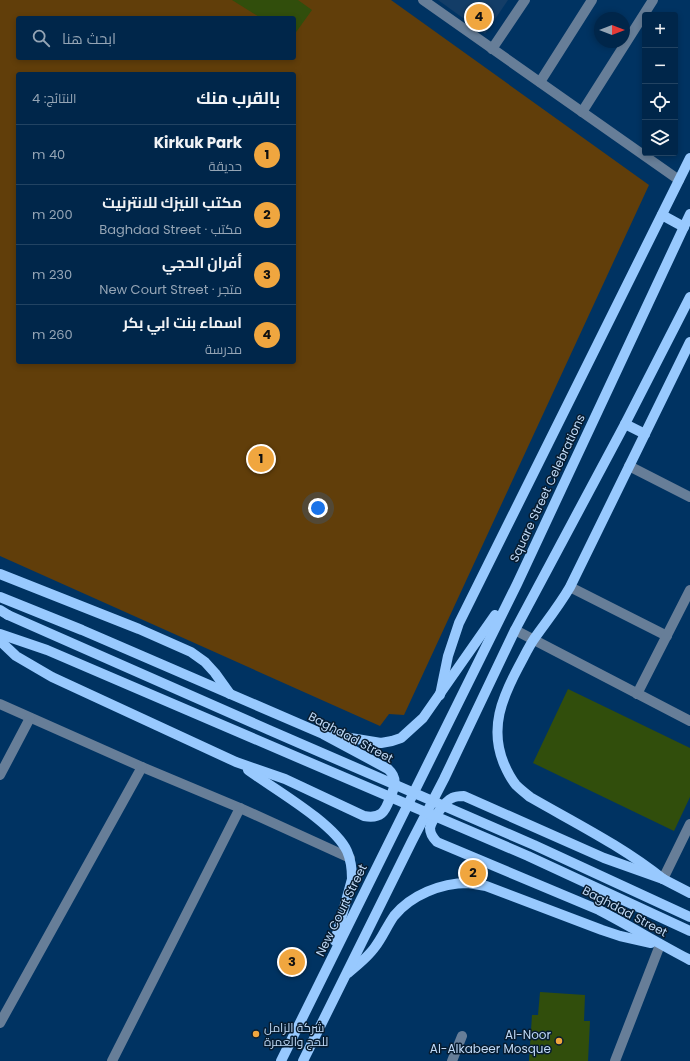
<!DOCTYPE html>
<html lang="ar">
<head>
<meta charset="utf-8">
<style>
	:root { --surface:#00264a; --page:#0a2e51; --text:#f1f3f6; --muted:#95a5b5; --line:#224362; --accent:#f0a63f }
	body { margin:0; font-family:Poppins,Cairo,sans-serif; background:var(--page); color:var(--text); direction:rtl }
	.controls { position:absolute; right:12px; top:12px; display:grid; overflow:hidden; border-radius:4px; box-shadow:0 2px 6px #0003 }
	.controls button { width:36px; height:36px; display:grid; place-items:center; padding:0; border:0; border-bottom:1px solid var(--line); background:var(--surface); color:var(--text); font:20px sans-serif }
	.compass { position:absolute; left:594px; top:12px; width:36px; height:36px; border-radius:50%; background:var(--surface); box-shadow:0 2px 6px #0003; rotate:90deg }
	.you { position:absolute; left:318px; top:508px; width:14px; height:14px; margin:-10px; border:3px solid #fff; border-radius:50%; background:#1a73e8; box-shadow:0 0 0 6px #1a73e833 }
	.badge { display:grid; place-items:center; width:26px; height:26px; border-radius:50%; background:var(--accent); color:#111; font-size:13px; font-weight:700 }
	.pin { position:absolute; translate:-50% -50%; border:2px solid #fff; box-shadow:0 1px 4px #0006 }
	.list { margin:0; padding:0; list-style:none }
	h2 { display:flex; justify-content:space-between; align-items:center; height:52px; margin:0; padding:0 16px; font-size:17px }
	h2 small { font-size:13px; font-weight:400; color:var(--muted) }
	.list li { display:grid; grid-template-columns:26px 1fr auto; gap:12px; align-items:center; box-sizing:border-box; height:60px; padding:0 16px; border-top:1px solid var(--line) }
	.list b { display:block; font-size:15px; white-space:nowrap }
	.list p { margin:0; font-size:13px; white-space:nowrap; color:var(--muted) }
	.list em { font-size:13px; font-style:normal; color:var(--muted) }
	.icon { flex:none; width:22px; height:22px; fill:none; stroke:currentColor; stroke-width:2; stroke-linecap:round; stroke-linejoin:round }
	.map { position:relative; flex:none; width:690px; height:1061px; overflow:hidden; direction:ltr }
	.search { position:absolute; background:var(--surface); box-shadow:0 2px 6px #0003; left:16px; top:16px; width:280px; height:44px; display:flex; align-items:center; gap:10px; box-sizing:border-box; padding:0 14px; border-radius:4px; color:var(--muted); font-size:15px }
	.panel { position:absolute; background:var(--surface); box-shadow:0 2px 6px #0003; left:16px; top:72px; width:280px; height:292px; border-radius:4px; direction:rtl }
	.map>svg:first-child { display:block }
</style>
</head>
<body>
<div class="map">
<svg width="690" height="1061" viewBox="0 0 690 1061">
	<rect width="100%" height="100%" fill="#003362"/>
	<polygon fill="#133d67" points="438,0 508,0 485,34"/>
	<path fill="#613e0a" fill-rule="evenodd" d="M0,0H391L649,185L404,715L389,714L380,726L0,556ZM18,18H294V58H18ZM18,74H294V362H18Z"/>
	<g fill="#314e0c">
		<polygon points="232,0 298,0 312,10 294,35 294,18 261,18"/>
		<polygon points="568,689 690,748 690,797 674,831 533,763"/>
		<polygon points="540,992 585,995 584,1021 590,1021 588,1061 529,1061 532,1015 538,1015"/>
	</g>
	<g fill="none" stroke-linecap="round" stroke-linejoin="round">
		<g stroke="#677e98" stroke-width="10">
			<polyline points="423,0 679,180"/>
			<polyline points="492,49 525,0"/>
			<polyline points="540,82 592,0"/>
			<polyline points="582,112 653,0"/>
			<polyline points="629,466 690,497"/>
			<polyline points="570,587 667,636"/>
			<polyline points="515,630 690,721"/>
			<polyline points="637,694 690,590"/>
			<polyline points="0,704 142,767 240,808 350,858"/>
			<polyline points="0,775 30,718"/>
			<polyline points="663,879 690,824"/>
			<polyline points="0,1023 142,767"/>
			<polyline points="112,1061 240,808"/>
			<polyline points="452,1061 462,1036"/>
			<polyline points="615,1061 660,945"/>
		</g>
		<g stroke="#98c9fe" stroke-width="10">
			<polyline points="662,215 684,227"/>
			<polyline points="625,424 645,434"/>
			<polyline points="0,574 139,629 191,652 205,662 215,673 230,694"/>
			<path d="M0,597L82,630L323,734L388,769C398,778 395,787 390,798C385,812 381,819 364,816L285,779L236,762L52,677L16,656L0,641"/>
			<polyline points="0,610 8,615"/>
			<polyline points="440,695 448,656 459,623 690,158"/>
			<polyline points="332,735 381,743 392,741 401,738 423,718 495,615"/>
			<path d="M248,770C274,789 334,823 347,851C351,860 352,869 352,879L335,941"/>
			<path d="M663,879C622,846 575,823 530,797C525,793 520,789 516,785C511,779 507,771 504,764C489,728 502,698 519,666C524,657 528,648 534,639C546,622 559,606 570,587L690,342"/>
			<path d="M690,893L663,879L604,858L464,796C460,796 456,796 452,798C445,801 431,821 430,828C430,834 433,838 437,842L599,910C630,926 659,944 690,960"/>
			<path d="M348,973C358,965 368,957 375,947C382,938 387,926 394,916C411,895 441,883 468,883C474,884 480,885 486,886L602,930L620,936L651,943"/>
			<polyline points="281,1061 517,584 690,214"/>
			<polyline points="303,1061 412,841 444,779 515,630 625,424 690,297"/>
		</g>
		<g stroke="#98c9fe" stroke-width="10">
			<polyline points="8,615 269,730 534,845 690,917"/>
			<polyline points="0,634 47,650 528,856 690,931"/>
		</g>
	</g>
	<g fill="#f0a63f" stroke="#071c30" stroke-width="1.5">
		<circle cx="256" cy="1034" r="4"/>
		<circle cx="559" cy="1041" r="4"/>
	</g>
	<g text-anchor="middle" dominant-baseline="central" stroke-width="3" stroke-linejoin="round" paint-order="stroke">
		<g font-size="12" fill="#c0daf7" stroke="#071c30">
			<text transform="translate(547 488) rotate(-65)">Square Street Celebrations</text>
			<text transform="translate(351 737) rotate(28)">Baghdad Street</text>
			<text transform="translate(341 910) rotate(-64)">New Court Street</text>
			<text transform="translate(625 911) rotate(28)">Baghdad Street</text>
		</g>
		<g font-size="12" fill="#c0daf7" stroke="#071c30" text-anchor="start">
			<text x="264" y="1027">شركة الزامل<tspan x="264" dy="14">للحج والعمرة</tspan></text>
			<text x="551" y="1034" text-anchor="end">Al-Noor<tspan x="551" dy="14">Al-Alkabeer Mosque</tspan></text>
		</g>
	</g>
</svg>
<div class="controls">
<button>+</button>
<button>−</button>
<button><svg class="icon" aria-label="locate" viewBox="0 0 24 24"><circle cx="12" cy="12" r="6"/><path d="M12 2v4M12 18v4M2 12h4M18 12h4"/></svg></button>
<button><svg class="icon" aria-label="layers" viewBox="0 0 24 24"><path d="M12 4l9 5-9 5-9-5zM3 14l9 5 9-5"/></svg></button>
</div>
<svg class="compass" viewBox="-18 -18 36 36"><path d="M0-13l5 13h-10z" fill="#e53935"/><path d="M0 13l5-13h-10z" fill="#95a5b5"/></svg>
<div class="you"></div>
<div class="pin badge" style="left:261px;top:459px">1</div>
<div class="pin badge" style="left:473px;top:873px">2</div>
<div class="pin badge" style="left:292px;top:962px">3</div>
<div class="pin badge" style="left:479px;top:17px">4</div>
<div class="search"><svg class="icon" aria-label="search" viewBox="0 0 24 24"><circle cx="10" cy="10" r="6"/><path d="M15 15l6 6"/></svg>ابحث هنا</div>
<section class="panel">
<h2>بالقرب منك<small>النتائج: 4</small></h2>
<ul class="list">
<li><span class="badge">1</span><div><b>Kirkuk Park</b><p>حديقة</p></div><em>40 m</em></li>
<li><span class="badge">2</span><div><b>مكتب النيزك للانترنيت</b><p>مكتب · Baghdad Street</p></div><em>200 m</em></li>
<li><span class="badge">3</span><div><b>أفران الحجي</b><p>متجر · New Court Street</p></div><em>230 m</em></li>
<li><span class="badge">4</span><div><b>اسماء بنت ابي بكر</b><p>مدرسة</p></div><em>260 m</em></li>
</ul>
</section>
</div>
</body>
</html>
